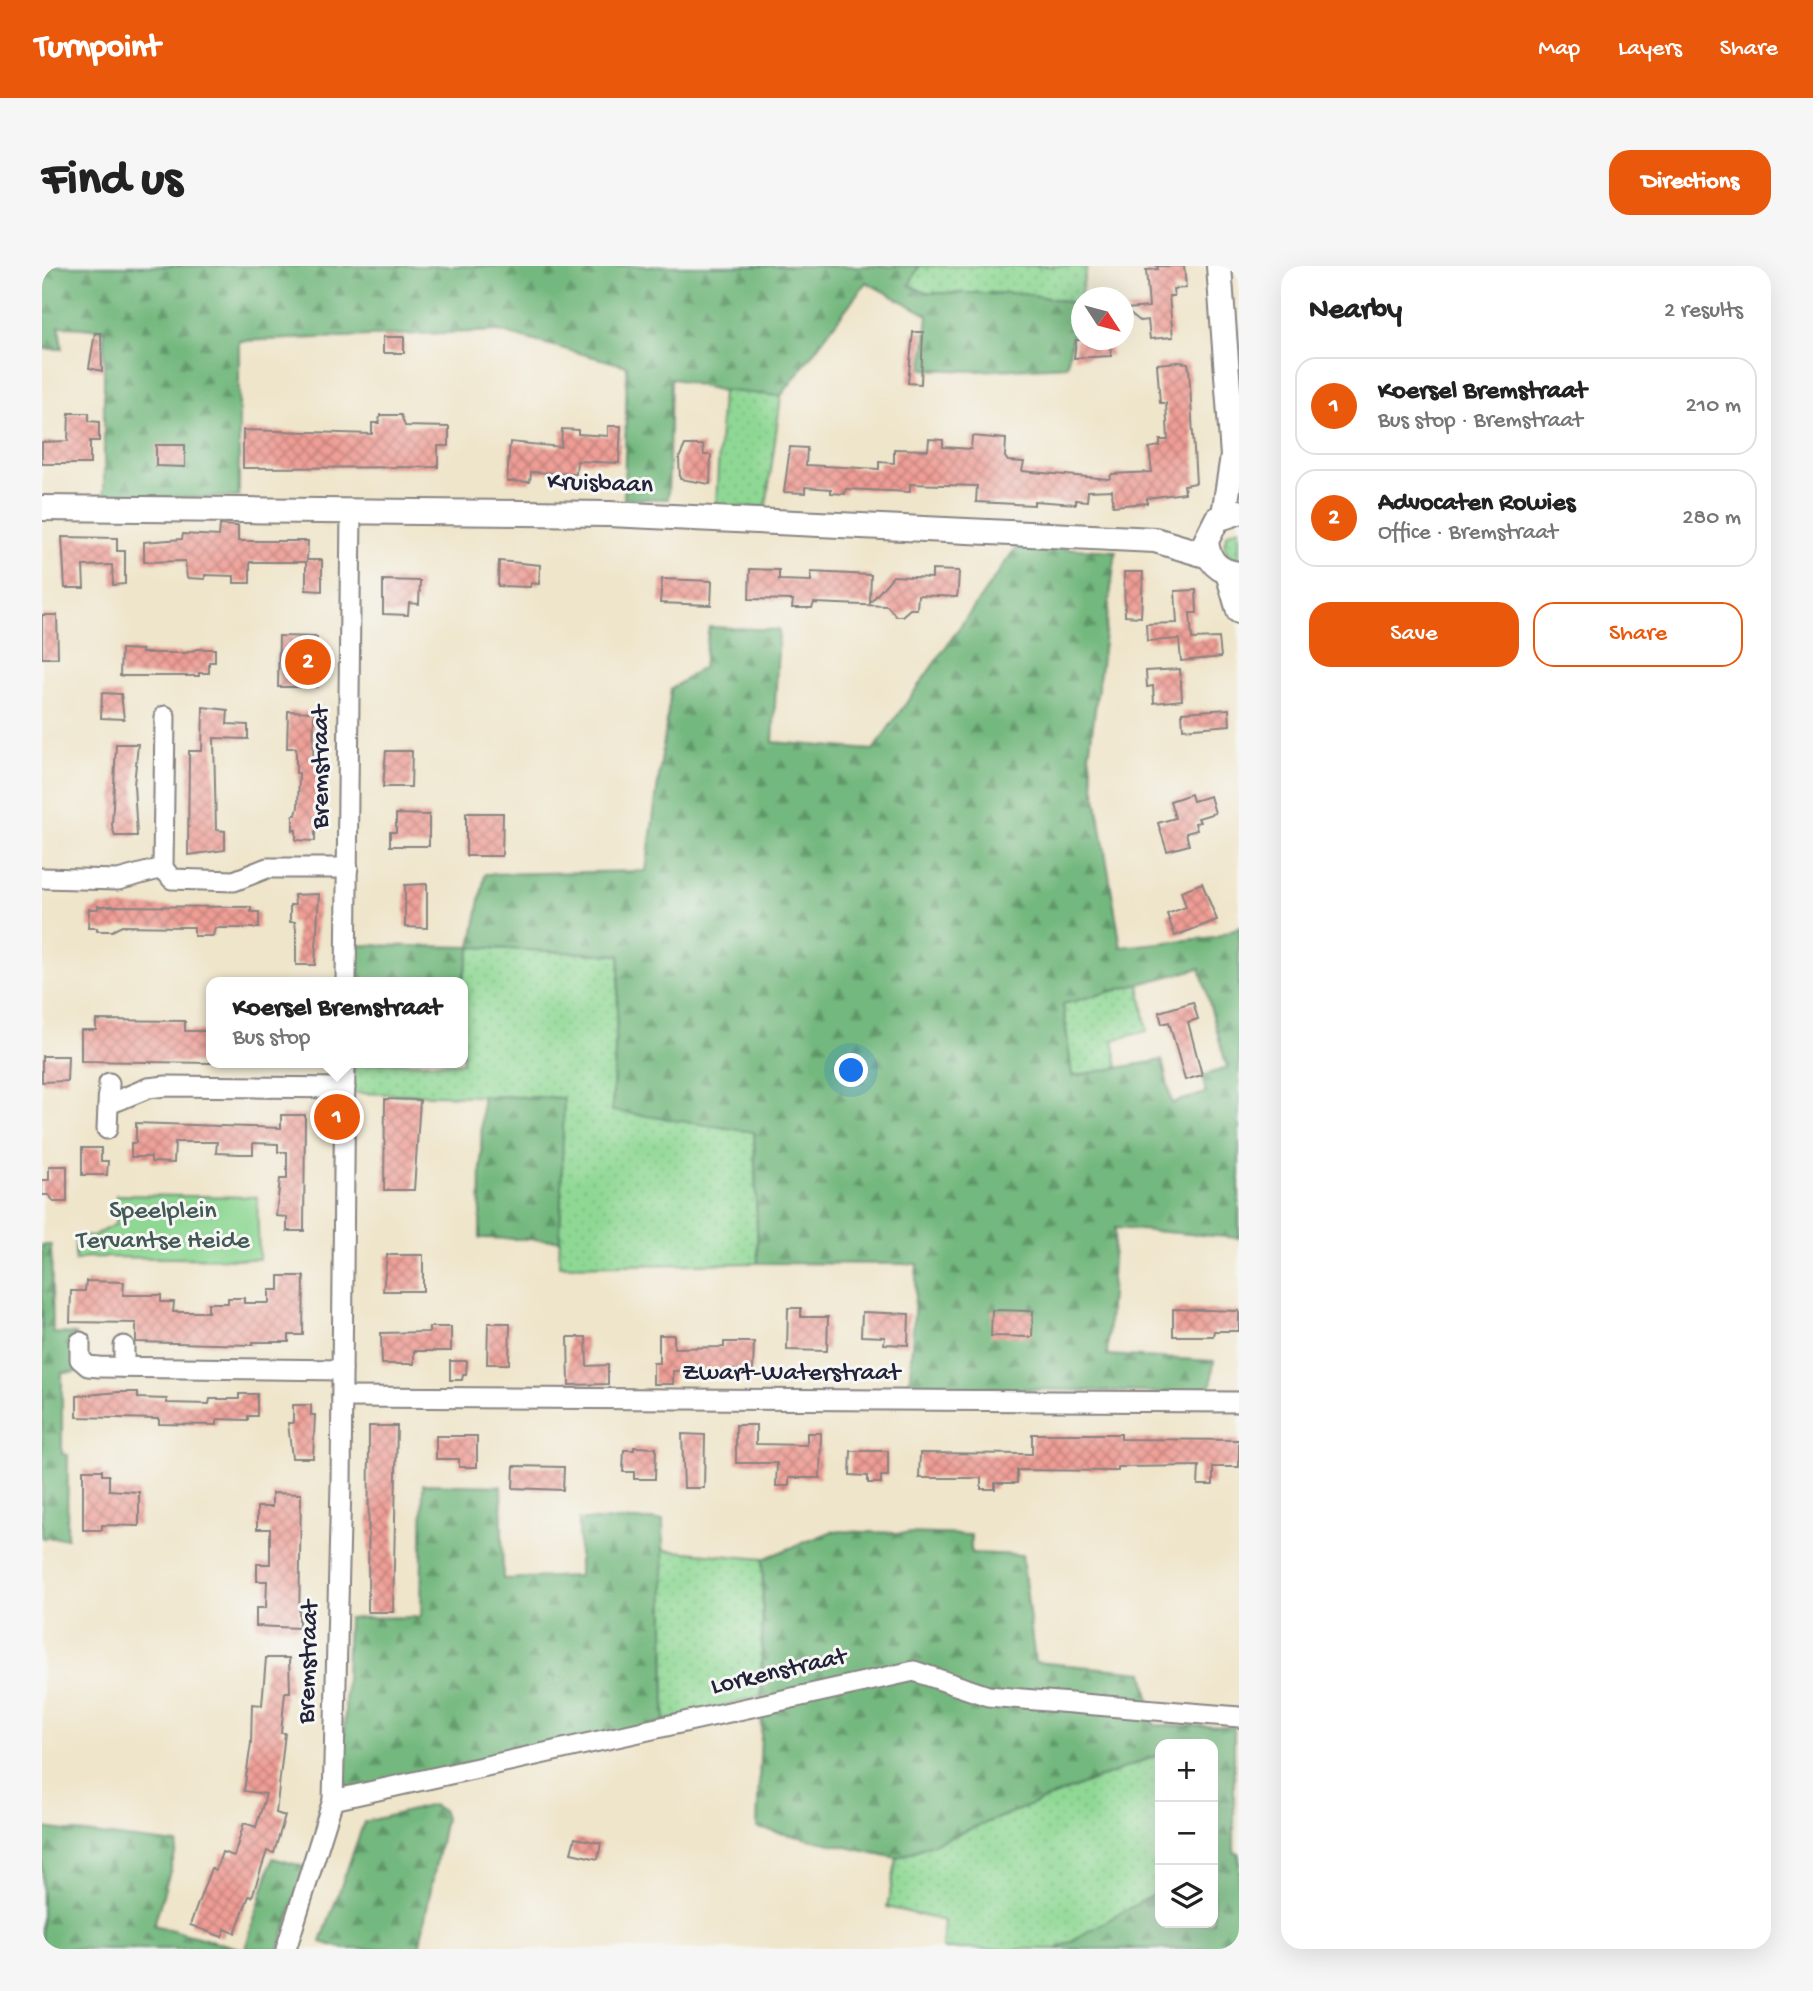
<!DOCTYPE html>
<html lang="en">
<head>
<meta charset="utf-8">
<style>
	:root { --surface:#fff; --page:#f6f6f6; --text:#222; --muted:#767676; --line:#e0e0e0; --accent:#ea580c }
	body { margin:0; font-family:"Gochi Hand",sans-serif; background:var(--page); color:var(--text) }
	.controls { position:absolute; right:21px; bottom:21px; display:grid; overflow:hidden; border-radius:14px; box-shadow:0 7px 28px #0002 }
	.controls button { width:63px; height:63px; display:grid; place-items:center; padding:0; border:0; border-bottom:2px solid var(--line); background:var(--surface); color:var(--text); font:35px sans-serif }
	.compass { position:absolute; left:1029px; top:21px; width:63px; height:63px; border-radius:50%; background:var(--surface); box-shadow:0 7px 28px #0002; rotate:126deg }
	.you { position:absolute; left:810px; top:805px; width:24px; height:24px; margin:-18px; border:5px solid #fff; border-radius:50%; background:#1a73e8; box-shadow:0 0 0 10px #1a73e833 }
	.badge { display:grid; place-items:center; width:46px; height:46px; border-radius:50%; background:var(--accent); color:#fff; font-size:23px; font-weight:700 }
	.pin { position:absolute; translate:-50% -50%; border:4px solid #fff; box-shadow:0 2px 7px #0006 }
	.popup { position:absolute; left:164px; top:711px; width:262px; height:91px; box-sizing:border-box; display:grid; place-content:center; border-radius:14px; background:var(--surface); filter:drop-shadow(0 2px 5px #0005); font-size:23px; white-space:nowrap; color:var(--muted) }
	.popup b { font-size:26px; color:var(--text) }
	.popup::after { content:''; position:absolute; left:50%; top:100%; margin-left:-14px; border:14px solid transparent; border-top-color:var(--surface) }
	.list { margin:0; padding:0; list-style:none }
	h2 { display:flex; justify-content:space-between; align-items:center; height:91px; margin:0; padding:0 28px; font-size:30px }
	h2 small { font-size:23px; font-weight:400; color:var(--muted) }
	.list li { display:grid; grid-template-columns:46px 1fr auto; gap:21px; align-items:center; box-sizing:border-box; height:98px; margin:0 14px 14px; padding:0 14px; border:2px solid var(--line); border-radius:21px }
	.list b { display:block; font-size:26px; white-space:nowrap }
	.list p { margin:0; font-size:23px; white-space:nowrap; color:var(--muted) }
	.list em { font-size:23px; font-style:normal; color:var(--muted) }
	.actions { display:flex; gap:14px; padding:21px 28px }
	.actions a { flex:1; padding:16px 0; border:2px solid var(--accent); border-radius:21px; text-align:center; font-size:24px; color:var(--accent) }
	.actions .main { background:var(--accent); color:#fff }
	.icon { flex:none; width:38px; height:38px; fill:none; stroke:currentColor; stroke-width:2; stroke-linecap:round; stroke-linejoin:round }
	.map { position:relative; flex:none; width:1197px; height:1683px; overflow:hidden; border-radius:21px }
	header { display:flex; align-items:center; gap:42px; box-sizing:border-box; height:98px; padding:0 35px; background:var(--accent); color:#fff }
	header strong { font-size:33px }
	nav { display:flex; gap:38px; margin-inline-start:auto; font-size:24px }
	.intro { display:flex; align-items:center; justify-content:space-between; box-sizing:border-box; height:168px; padding:0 42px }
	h1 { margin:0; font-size:49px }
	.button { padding:18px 32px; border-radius:21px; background:var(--accent); color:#fff; font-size:24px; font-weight:700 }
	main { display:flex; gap:42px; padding:0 42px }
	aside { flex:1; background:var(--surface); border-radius:21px; box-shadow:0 7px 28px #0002 }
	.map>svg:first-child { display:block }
</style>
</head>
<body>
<header>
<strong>Turnpoint</strong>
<nav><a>Map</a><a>Layers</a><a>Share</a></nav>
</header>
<div class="intro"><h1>Find us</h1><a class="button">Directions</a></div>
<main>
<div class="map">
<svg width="1197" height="1683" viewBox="0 0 1197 1683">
	<defs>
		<pattern id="grass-dots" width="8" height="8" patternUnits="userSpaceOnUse" patternTransform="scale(1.75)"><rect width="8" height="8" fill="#8fd894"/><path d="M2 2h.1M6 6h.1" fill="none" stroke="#7bb980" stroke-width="1.8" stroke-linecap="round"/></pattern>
		<pattern id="forest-firs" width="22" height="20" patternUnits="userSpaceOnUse" patternTransform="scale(1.75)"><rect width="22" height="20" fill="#73b87e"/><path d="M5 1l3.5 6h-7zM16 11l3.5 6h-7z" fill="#5e9568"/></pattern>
		<pattern id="building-cross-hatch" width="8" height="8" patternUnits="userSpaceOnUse" patternTransform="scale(1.75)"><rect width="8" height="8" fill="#ef9e95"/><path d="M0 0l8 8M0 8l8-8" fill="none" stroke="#c1807b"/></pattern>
	</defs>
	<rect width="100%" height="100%" fill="#f6f6f2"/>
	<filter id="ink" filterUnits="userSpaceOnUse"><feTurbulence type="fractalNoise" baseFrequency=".0143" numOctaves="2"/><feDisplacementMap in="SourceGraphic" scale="14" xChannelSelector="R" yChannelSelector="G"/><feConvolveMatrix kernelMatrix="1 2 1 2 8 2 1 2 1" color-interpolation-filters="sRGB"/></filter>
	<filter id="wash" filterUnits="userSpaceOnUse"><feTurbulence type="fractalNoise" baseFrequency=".00686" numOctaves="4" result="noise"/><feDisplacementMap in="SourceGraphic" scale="28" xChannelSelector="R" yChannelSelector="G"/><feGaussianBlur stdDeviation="1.57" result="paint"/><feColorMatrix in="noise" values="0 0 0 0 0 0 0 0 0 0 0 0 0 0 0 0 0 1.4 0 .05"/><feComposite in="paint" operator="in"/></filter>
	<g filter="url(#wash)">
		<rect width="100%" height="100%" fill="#efe5ca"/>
		<g fill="url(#grass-dots)" stroke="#587d68" stroke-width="2">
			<polygon points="877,0 1045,0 1036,38 981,27 884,27 867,19"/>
			<polygon points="680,123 739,130 724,241 674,240"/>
			<polygon points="1197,262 1197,292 1195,292 1185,287 1182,277 1186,267"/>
			<polygon points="429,681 578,689 570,844 712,866 716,997 517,1000 521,832 310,827 311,797 421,797 420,716"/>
			<polygon points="1097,718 1105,765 1071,774 1076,802 1030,810 1021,738"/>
			<polygon points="621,1284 721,1293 719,1430 623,1456"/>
			<polygon points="1118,1488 1118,1625 1015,1683 900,1683 902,1655 845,1641 855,1592"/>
		</g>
		<g fill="url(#forest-firs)" stroke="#4a6d5c" stroke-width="2" fill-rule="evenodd">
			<polygon points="0,0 877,0 867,19 884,27 981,27 1036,38 1025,100 933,105 881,103 886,49 824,16 739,130 675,124 629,112 626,233 582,233 585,100 456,65 197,75 197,231 62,232 62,64 17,60 20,83 0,83"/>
			<path d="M975,280L1074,285L1047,489L1079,681L1173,671L1197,661V972L1073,962L1065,1089L1172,1095L1168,1128L941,1122L867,1126L875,998L716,997L712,866L570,845L578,689L429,681L420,716H312L313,679L429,681L443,608L604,605L629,423L661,401L667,361L737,364L731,476L831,484ZM1158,702L1185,802L1160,810L1164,827L1130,837L1120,794L1030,810L1021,738Z"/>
			<polygon points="440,830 522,832 518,974 438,972"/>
			<polygon points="0,979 9,979 11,1067 34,1068 34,1106 20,1107 20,1188 26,1189 25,1272 0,1272"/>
			<polygon points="381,1218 459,1220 461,1313 537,1310 537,1254 621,1254 623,1456 306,1524 301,1507 306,1352 379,1351"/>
			<polygon points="791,1265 929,1269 929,1287 980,1289 993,1396 1102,1406 1112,1459 1192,1461 1192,1586 1197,1588 1197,1683 1015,1683 1118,1625 1118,1657 1171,1657 1171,1478 1118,1478 1118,1488 855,1592 715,1562 720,1447 721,1293"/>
			<polygon points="390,1539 400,1544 403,1552 377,1683 303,1683 279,1676 322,1556"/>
			<polygon points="0,1562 136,1578 112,1659 200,1683 0,1683"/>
			<polygon points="231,1592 263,1601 237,1683 203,1683"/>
		</g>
		<polygon fill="#8fd894" stroke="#587d68" stroke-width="2" points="74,929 215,931 217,993 44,991 33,995 33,970 49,971 74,958"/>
		<g id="blocks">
			<g fill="url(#building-cross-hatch)">
				<polygon points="1115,0 1142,0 1144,22 1131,23 1132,30 1127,30 1131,71 1108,73 1106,54 1098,55 1083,43 1107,41 1104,4 1116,3"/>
				<polygon points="871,66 881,66 879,118 866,117"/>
				<polygon points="53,67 59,67 60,105 47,102"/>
				<rect x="341" y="71" width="21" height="16"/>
				<polygon points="1034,74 1068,74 1069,90 1032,92"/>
				<polygon points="1136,96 1146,97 1147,103 1154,217 1142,219 1143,227 1105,232 1105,237 1071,240 1070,224 1046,225 1045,235 1034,234 1034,238 992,235 992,239 934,236 935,220 868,218 868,226 804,223 803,228 789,227 789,223 763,221 763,227 742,226 748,181 765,182 764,199 837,203 837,196 852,197 852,183 886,184 887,173 901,174 901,181 929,183 930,170 964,173 963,191 966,195 982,196 980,205 1067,213 1070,208 1110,206 1107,182 1118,180 1118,174 1126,174 1124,137 1118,137 1115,98"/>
				<polygon points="27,147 47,147 47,155 57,156 57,175 48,175 48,198 0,198 0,176 26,175"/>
				<polygon points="338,149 359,149 363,160 407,161 407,180 396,180 396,201 201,202 201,164 330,168 330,157 337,157"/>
				<polygon points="566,160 579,160 577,197 535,195 534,208 489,206 488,216 465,215 468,176 519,181 520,163 536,164 536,168 566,170"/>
				<polygon points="114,179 143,179 143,201 114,200"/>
				<polygon points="643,179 661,179 662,189 669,189 668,218 638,213 637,192"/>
				<polygon points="178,259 196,260 196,275 266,275 265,294 280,294 280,325 264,324 264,296 208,296 208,317 192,317 192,310 163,309 163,313 145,312 143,295 102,296 102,276 140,273 141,268 177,270"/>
				<polygon points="20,271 75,272 75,285 83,285 83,318 71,319 70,299 41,300 42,322 23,322"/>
				<polygon points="457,295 498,299 497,318 489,317 488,321 456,320"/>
				<polygon points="708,303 737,304 737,314 769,315 769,306 829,309 828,337 851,310 890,312 890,304 917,305 916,323 915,331 876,329 875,343 868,343 860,350 854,350 845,340 772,337 770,342 750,342 751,334 707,333"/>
				<polygon points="1082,306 1101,306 1099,351 1083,350"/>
				<polygon points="620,313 670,315 669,339 618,337"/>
				<polygon points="341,314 378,315 377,338 367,337 366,349 341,348"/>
				<polygon points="1154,324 1155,347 1148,347 1150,373 1177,372 1179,391 1139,395 1137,373 1105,375 1104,358 1135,357 1133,325"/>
				<polygon points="0,349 15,349 16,392 0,392"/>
				<polygon points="237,370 275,371 275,421 236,421"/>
				<polygon points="79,383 100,384 100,387 144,387 155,383 173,383 173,396 167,396 167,407 157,407 157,410 78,410"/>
				<polygon points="1138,403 1140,434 1112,437 1111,420 1105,421 1104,405"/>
				<polygon points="60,427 79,428 82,453 59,452"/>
				<polygon points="161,441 186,444 185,458 206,459 206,473 172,472 174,564 183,565 183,584 146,589 147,485 160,485"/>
				<polygon points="1187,443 1188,459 1141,463 1140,446"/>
				<polygon points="246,445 272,446 271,497 278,497 278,518 274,518 277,565 273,565 273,575 254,574 254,564 251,564 251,549 254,549 256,541 257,507 254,507 254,482 245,482"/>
				<polygon points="74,478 96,478 92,519 95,570 73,570 70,560"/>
				<polygon points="344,485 370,485 369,521 341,521"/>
				<polygon points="1149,528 1151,535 1168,530 1173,547 1156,552 1158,556 1153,557 1155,564 1144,567 1147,579 1125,585 1116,557 1133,552 1128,535"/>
				<polygon points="424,547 461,547 460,590 424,590"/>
				<polygon points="354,548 387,549 387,580 348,580 348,566 354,566"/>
				<polygon points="1160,617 1175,654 1133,670 1125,648 1144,641 1139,625"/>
				<polygon points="385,618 385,662 363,661 363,619"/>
				<polygon points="277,628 273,699 254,699 254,664 253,656 248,656 248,639 253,639 252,629"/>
				<polygon points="56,640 209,641 209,646 217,646 217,662 173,662 171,670 152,670 152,661 143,661 80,660 70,665 55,665 55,662 46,662 47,643 56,643"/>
				<polygon points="1151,736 1156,753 1146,756 1160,809 1143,814 1127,756 1120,758 1117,746"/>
				<polygon points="54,754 143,755 143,765 169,765 169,797 39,795 39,764 54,764"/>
				<polygon points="0,790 26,790 25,815 0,816"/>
				<polygon points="343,833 378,834 372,924 342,924"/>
				<polygon points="239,849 263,849 262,965 245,965 245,951 234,950 238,913 245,913 245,886 236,886 236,878 211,877 211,888 198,888 174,887 175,876 133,876 132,897 109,896 109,891 89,891 89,877 94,877 94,857 239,862"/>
				<polygon points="40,882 59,882 59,895 66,895 65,909 40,909"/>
				<polygon points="7,900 25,900 25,936 12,936 7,929 0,929 0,914 7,914"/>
				<polygon points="345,989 381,989 381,1025 341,1025"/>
				<polygon points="237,1010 262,1010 261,1069 247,1069 247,1076 211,1076 211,1079 94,1076 94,1057 28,1056 29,1025 43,1025 44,1015 82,1016 81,1029 119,1029 119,1036 132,1036 131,1046 166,1046 166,1037 186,1037 186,1032 202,1032 202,1037 227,1037 227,1024 237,1024"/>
				<polygon points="746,1042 759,1042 759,1051 786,1051 785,1085 745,1084"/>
				<polygon points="1131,1043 1197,1045 1197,1065 1172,1065 1171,1070 1131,1070"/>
				<polygon points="950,1044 991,1045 990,1071 949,1070"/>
				<polygon points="820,1046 867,1048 866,1079 842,1078 843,1071 819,1070"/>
				<polygon points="446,1057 468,1057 467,1098 445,1098"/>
				<polygon points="387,1061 409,1061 409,1085 372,1085 372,1098 340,1098 339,1067 387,1066"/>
				<polygon points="617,1069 632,1069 632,1082 682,1081 682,1076 712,1076 711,1104 631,1105 631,1118 611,1118 611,1097 617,1097"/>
				<polygon points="526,1071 544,1071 545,1100 566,1099 566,1118 527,1119"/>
				<polygon points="408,1095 425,1095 424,1109 421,1109 420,1114 408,1114"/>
				<polygon points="77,1126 96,1126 96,1132 125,1133 125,1137 167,1138 168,1133 197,1133 197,1128 215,1128 215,1150 206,1150 206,1154 175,1153 175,1159 117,1158 117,1153 35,1151 35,1130"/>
				<polygon points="251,1139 269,1139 269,1149 273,1149 271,1192 250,1192 246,1157 251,1157"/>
				<polygon points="694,1159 714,1159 714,1178 765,1179 765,1167 779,1167 778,1212 747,1212 747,1220 734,1220 735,1197 694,1197"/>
				<polygon points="327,1160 355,1160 351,1346 326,1346"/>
				<polygon points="640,1168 663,1169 662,1222 642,1222"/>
				<polygon points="990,1168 1079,1168 1079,1173 1197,1174 1197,1201 1171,1201 1171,1219 1156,1219 1157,1200 1076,1201 1076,1205 975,1204 975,1217 953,1217 953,1223 939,1223 939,1212 877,1212 878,1187 990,1188"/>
				<polygon points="394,1170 435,1170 435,1201 417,1201 417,1193 394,1193"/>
				<polygon points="592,1181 614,1182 613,1213 592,1213 592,1206 581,1206 582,1184 592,1184"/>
				<polygon points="809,1185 846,1185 846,1210 839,1210 839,1217 826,1217 826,1210 808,1209"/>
				<polygon points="472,1200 522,1201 521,1224 471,1222"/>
				<polygon points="41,1204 60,1204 60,1209 67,1209 67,1224 97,1226 97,1260 60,1259 60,1264 41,1264"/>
				<polygon points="230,1227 259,1228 257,1362 214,1360 214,1342 224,1342 225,1315 215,1315 215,1298 228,1298 228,1263 215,1263 215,1241 230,1241"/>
				<polygon points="224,1392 247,1392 248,1426 243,1426 239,1467 243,1467 234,1547 243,1550 232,1587 225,1585 210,1631 207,1630 193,1667 183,1663 180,1671 148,1659 169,1602 174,1604 180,1586 192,1590 202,1557 214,1561 224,1528 202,1525 209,1477 210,1438 220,1439"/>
				<polygon points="533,1572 559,1577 556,1593 529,1587"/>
			</g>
		</g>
	</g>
	<g filter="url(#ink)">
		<use href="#blocks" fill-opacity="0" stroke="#888482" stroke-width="2"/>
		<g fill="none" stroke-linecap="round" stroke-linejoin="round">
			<defs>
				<g id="minor">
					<polyline points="121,602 123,450"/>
					<polyline points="0,612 76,614 121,602 130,613 192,615 225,602 306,602"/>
					<polyline points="304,716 309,244"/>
					<polyline points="67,838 106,822 124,820 303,822"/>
					<polyline points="65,863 67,817"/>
					<polyline points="38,1076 38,1093 46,1100 57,1101 300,1104"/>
					<polyline points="82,1101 82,1080"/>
					<polyline points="300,1131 1197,1136"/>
					<polyline points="291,1534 872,1405 946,1430 1197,1451"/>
					<polyline points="244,1683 291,1534 299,1219 303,797"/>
				</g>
				<g id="tertiary">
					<polyline points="1177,0 1191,190 1182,248"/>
					<polyline points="0,242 567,248 1113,274 1167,290"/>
					<path d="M1196,246L1175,253L1164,275C1166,296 1177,306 1197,308"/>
					<polyline points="1186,307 1197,345"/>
				</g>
			</defs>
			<use href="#minor" stroke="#888482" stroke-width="23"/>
			<use href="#tertiary" stroke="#888482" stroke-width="28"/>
			<use href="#minor" stroke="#fff" stroke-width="19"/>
			<use href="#tertiary" stroke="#fff" stroke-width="24"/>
		</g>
	</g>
	<g text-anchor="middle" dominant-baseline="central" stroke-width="6" stroke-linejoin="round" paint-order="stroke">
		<g font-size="26" fill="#22223b" stroke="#f6f6f2">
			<text transform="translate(558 219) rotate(2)">Kruisbaan</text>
			<text transform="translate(280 501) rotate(-90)">Bremstraat</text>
			<text x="749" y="1108">Zwart-Waterstraat</text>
			<text transform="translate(268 1396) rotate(-88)">Bremstraat</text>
			<text transform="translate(737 1407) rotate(-13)">Lorkenstraat</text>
		</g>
		<g font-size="26" fill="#435956" stroke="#f6f6f2">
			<text x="121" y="946">Speelplein<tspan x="121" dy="30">Tervantse Heide</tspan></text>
		</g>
	</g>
</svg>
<div class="controls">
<button>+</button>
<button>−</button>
<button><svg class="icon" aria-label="layers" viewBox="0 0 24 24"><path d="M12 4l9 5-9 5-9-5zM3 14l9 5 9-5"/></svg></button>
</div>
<svg class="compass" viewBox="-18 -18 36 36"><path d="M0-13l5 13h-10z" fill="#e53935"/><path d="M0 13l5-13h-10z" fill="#767676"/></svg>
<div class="you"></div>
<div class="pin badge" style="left:295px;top:851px">1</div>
<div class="popup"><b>Koersel Bremstraat</b>Bus stop</div>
<div class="pin badge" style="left:266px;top:396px">2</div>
</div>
<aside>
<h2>Nearby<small>2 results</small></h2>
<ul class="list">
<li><span class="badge">1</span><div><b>Koersel Bremstraat</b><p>Bus stop · Bremstraat</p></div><em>210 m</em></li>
<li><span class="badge">2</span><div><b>Advocaten Rowies</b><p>Office · Bremstraat</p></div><em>280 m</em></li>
</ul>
<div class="actions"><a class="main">Save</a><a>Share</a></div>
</aside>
</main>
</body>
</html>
